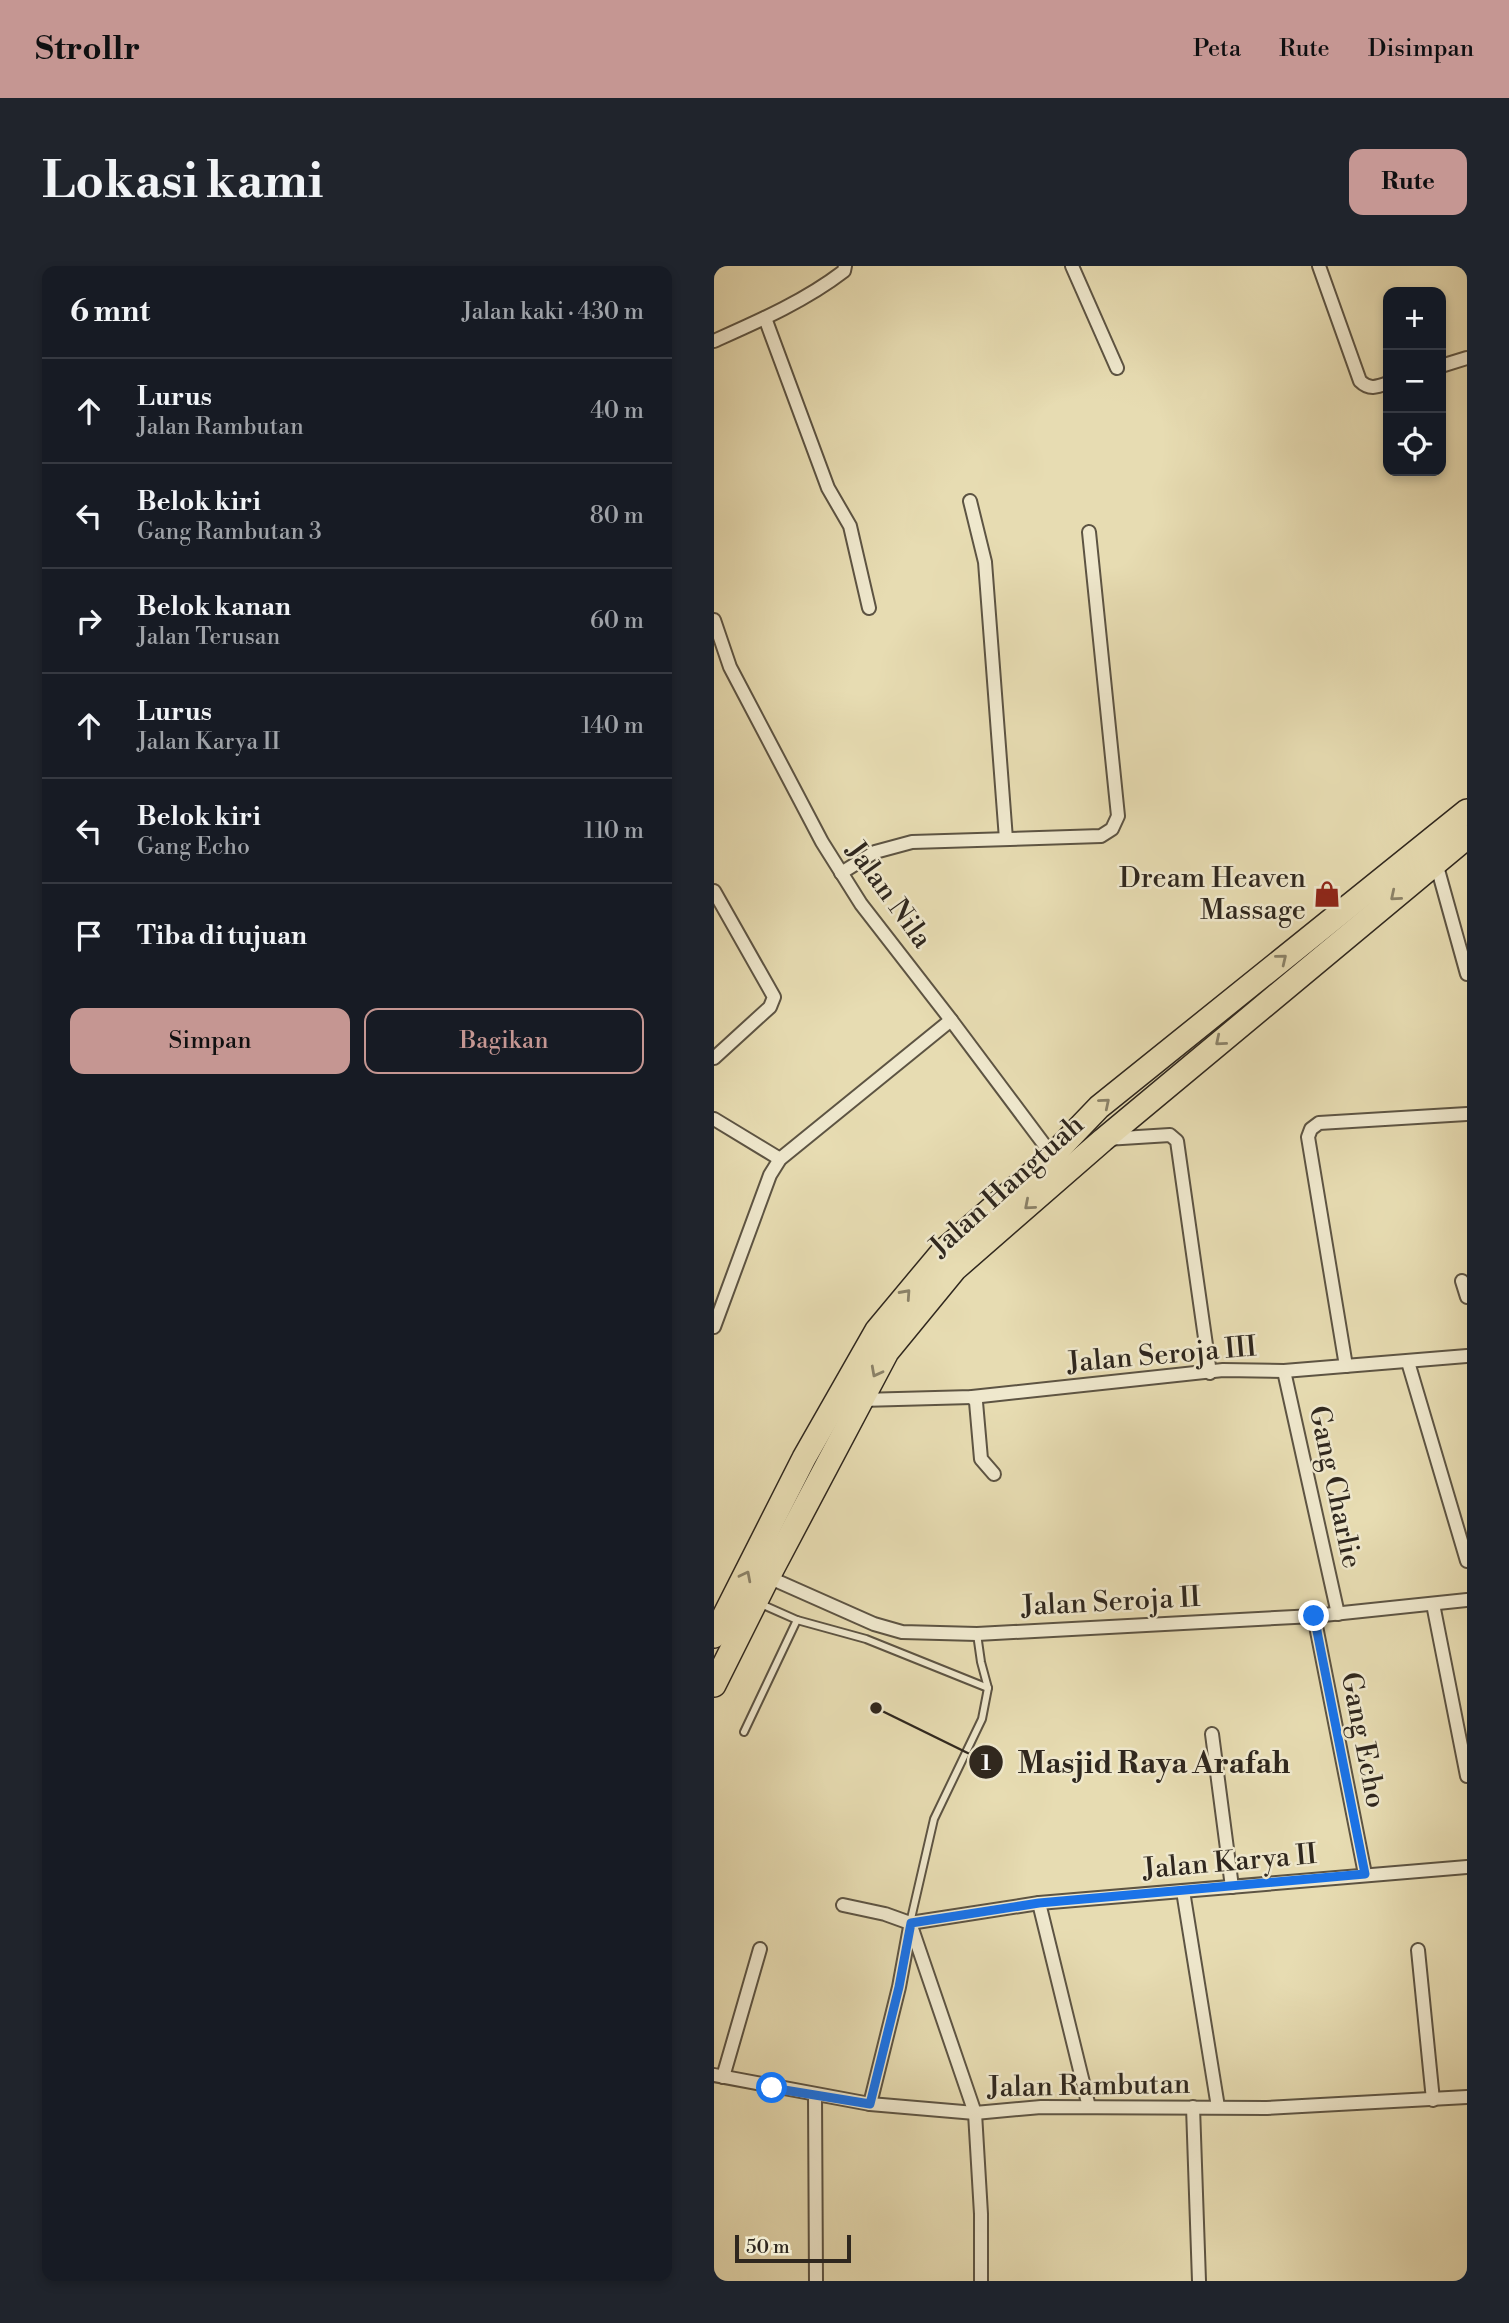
<!DOCTYPE html>
<html lang="id">
<head>
<meta charset="utf-8">
<style>
	:root { --surface:#171b24; --page:#20242c; --text:#f1f3f6; --muted:#9ea1a6; --line:#363941; --accent:#c59692 }
	body { margin:0; font-family:"Libre Bodoni",serif; background:var(--page); color:var(--text) }
	.controls { position:absolute; right:21px; top:21px; display:grid; overflow:hidden; border-radius:14px; box-shadow:0 4px 10px #0003 }
	.controls button { width:63px; height:63px; display:grid; place-items:center; padding:0; border:0; border-bottom:2px solid var(--line); background:var(--surface); color:var(--text); font:35px sans-serif }
	.scale { position:absolute; left:21px; bottom:18px; width:116px; box-sizing:border-box; padding-left:7px; border:4px solid #2f271e; border-top:0; font-size:19px; line-height:24px; white-space:nowrap; color:#2f271e; -webkit-text-stroke:5px #efe8cd; paint-order:stroke }
	.stop { position:absolute; width:21px; height:21px; margin:-16px; border:5px solid #1a73e8; border-radius:50%; background:#fff }
	.stop.end { background:#1a73e8; border-color:#fff; box-shadow:0 2px 7px #0008 }
	.list { margin:0; padding:0; list-style:none }
	h2 { display:flex; justify-content:space-between; align-items:center; height:91px; margin:0; padding:0 28px; font-size:30px }
	h2 small { font-size:23px; font-weight:400; color:var(--muted) }
	.list li { display:grid; grid-template-columns:46px 1fr auto; gap:21px; align-items:center; box-sizing:border-box; height:105px; padding:0 28px; border-top:2px solid var(--line) }
	.list b { display:block; font-size:26px; white-space:nowrap }
	.list p { margin:0; font-size:23px; white-space:nowrap; color:var(--muted) }
	.list em { font-size:23px; font-style:normal; color:var(--muted) }
	.actions { display:flex; gap:14px; padding:21px 28px }
	.actions a { flex:1; padding:16px 0; border:2px solid var(--accent); border-radius:14px; text-align:center; font-size:24px; color:var(--accent) }
	.actions .main { background:var(--accent); color:#111 }
	.icon { flex:none; width:38px; height:38px; fill:none; stroke:currentColor; stroke-width:2; stroke-linecap:round; stroke-linejoin:round }
	.map { position:relative; flex:none; width:753px; height:2015px; overflow:hidden; border-radius:14px }
	header { display:flex; align-items:center; gap:42px; box-sizing:border-box; height:98px; padding:0 35px; background:var(--accent); color:#111 }
	header strong { font-size:33px }
	nav { display:flex; gap:38px; margin-inline-start:auto; font-size:24px }
	.intro { display:flex; align-items:center; justify-content:space-between; box-sizing:border-box; height:168px; padding:0 42px }
	h1 { margin:0; font-size:49px }
	.button { padding:18px 32px; border-radius:14px; background:var(--accent); color:#111; font-size:24px; font-weight:700 }
	main { display:flex; gap:42px; padding:0 42px }
	aside { flex:1; background:var(--surface); border-radius:14px; box-shadow:0 4px 10px #0003 }
	.map>svg:first-child { display:block }
</style>
</head>
<body>
<header>
<strong>Strollr</strong>
<nav><a>Peta</a><a>Rute</a><a>Disimpan</a></nav>
</header>
<div class="intro"><h1>Lokasi kami</h1><a class="button">Rute</a></div>
<main>
<aside>
<h2>6 mnt<small>Jalan kaki · 430 m</small></h2>
<ul class="list">
<li><svg class="icon" aria-label="ahead" viewBox="0 0 24 24"><path d="M12 20V5M6 11l6-6 6 6"/></svg><div><b>Lurus</b><p>Jalan Rambutan</p></div><em>40 m</em></li>
<li><svg class="icon" aria-label="left" viewBox="0 0 24 24"><path d="M17 20v-9H6M10 6l-5 5 5 5"/></svg><div><b>Belok kiri</b><p>Gang Rambutan 3</p></div><em>80 m</em></li>
<li><svg class="icon" aria-label="right" viewBox="0 0 24 24"><path d="M7 20v-9h11M14 6l5 5-5 5"/></svg><div><b>Belok kanan</b><p>Jalan Terusan</p></div><em>60 m</em></li>
<li><svg class="icon" aria-label="ahead" viewBox="0 0 24 24"><path d="M12 20V5M6 11l6-6 6 6"/></svg><div><b>Lurus</b><p>Jalan Karya II</p></div><em>140 m</em></li>
<li><svg class="icon" aria-label="left" viewBox="0 0 24 24"><path d="M17 20v-9H6M10 6l-5 5 5 5"/></svg><div><b>Belok kiri</b><p>Gang Echo</p></div><em>110 m</em></li>
<li><svg class="icon" aria-label="arrive" viewBox="0 0 24 24"><path d="M6 21V4h12l-3 4 3 4H6"/></svg><div><b>Tiba di tujuan</b></div></li>
</ul>
<div class="actions"><a class="main">Simpan</a><a>Bagikan</a></div>
</aside>
<div class="map">
<svg width="753" height="2015" viewBox="0 0 753 2015">
	<rect width="100%" height="100%" fill="#e7dcb2"/>
	<filter id="stains"><feTurbulence type="fractalNoise" baseFrequency=".00286" numOctaves="4"/><feColorMatrix values="0 0 0 0 .2 0 0 0 0 .09 0 0 0 0 .02 0 0 0 .5 -.17"/></filter>
	<radialGradient id="worn" r=".72"><stop offset=".6" stop-color="#630" stop-opacity="0"/><stop offset="1" stop-color="#630" stop-opacity=".3"/></radialGradient>
	<g fill="none" stroke-linecap="round" stroke-linejoin="round">
		<defs>
			<g id="lane">
				<polyline points="47,1338 83,1354 152,1373 274,1422"/>
				<polyline points="30,1466 83,1354"/>
				<polyline points="196,1657 220,1553 268,1453 274,1422 267,1396 263,1368"/>
			</g>
			<g id="street">
				<polyline points="358,0 403,102"/>
				<path d="M605,0L646,115C655,124 663,121 674,117"/>
				<polyline points="51,52 114,222 136,260 155,342"/>
				<path d="M0,75C45,55 91,35 130,5L131,0"/>
				<polyline points="727,100 753,92"/>
				<polyline points="256,235 271,296 292,573"/>
				<polyline points="0,354 16,401 108,576 147,638 237,754 341,893"/>
				<polyline points="721,593 753,708"/>
				<polyline points="127,607 161,586 198,576 387,570 398,563 404,550 375,266"/>
				<polyline points="0,625 60,731 56,741 0,792"/>
				<polyline points="0,853 66,893"/>
				<polyline points="392,873 456,869 463,875 496,1107"/>
				<polyline points="748,1015 753,1031"/>
				<polyline points="0,1061 56,909 66,893 237,754"/>
				<polyline points="694,1096 753,1295"/>
				<polyline points="632,1100 594,871 597,863 605,857 753,848"/>
				<polyline points="570,1105 624,1348"/>
				<polyline points="258,1131 262,1136 267,1193 280,1208"/>
				<polyline points="147,1134 258,1131 509,1104 570,1105 753,1090"/>
				<polyline points="54,1311 160,1358 188,1366 263,1368 600,1350 753,1334"/>
				<polyline points="719,1338 753,1510"/>
				<polyline points="600,1350 651,1608"/>
				<polyline points="498,1468 518,1621"/>
				<polyline points="469,1625 504,1841"/>
				<polyline points="325,1637 375,1841"/>
				<polyline points="129,1639 171,1648 196,1657 325,1637 753,1601"/>
				<polyline points="196,1657 261,1847 267,1948 267,2015"/>
				<polyline points="704,1684 719,1834"/>
				<polyline points="0,1809 156,1838 261,1847 327,1841 553,1842 753,1831"/>
				<polyline points="9,1811 46,1683"/>
				<polyline points="101,1829 102,2015"/>
				<polyline points="156,1838 185,1721 196,1661"/>
				<polyline points="479,1841 485,2015"/>
			</g>
			<g id="highway">
				<polyline points="0,1370 90,1192 163,1064 229,985 338,890 385,841 753,545"/>
				<polyline points="0,1419 54,1311 173,1086 241,1003 389,874 753,571"/>
			</g>
		</defs>
		<use href="#lane" stroke="#5d5443" stroke-width="10"/>
		<use href="#street" stroke="#5d5443" stroke-width="16"/>
		<use href="#highway" stroke="#2f271e" stroke-width="26"/>
		<use href="#lane" stroke="#efe8cd" stroke-width="6"/>
		<use href="#street" stroke="#efe8cd" stroke-width="12"/>
		<use href="#highway" stroke="#e7dcb2" stroke-width="23"/>
	</g>
	<defs><path id="oneway-chevron" d="M-2-3.5L2.5 0L-2 3.5" fill="none" stroke-width="1.6" stroke-linecap="round" stroke-linejoin="round" transform="scale(1.75)"/></defs>
	<g stroke="#8b8268">
		<use href="#oneway-chevron" transform="translate(681 630) rotate(140)"/>
		<use href="#oneway-chevron" transform="translate(568 693) rotate(-39)"/>
		<use href="#oneway-chevron" transform="translate(506 775) rotate(140)"/>
		<use href="#oneway-chevron" transform="translate(391 837) rotate(-40)"/>
		<use href="#oneway-chevron" transform="translate(315 939) rotate(139)"/>
		<use href="#oneway-chevron" transform="translate(192 1028) rotate(-48)"/>
		<use href="#oneway-chevron" transform="translate(162 1106) rotate(118)"/>
		<use href="#oneway-chevron" transform="translate(32 1310) rotate(-63)"/>
	</g>
	<g fill="none" stroke-linecap="round" stroke-linejoin="round">
		<polyline stroke="#1a73e8" stroke-width="9" points="58,1822 156,1838 185,1721 197,1657 325,1637 651,1608 600,1350"/>
	</g>
	<defs>
		<symbol id="shop-bare" viewBox="-9 -9 18 18"><path d="M-5-2.5h2.3a2.7 3.5 0 0 1 5.4 0H5L5.5 6h-11ZM-1.5-2.5h3a1.5 2.3 0 0 0-3 0Z" fill="#8f2418" stroke="#efe8cd" stroke-width="2.5" paint-order="stroke"/></symbol>
	</defs>
	<g fill-rule="evenodd">
		<use href="#shop-bare" x="594" y="609" width="38" height="38"/>
	</g>
	<g text-anchor="middle" dominant-baseline="central" stroke-width="5" stroke-linejoin="round" paint-order="stroke">
		<g font-size="28" fill="#2f271e" stroke="#efe8cd" text-anchor="end">
			<text x="592" y="612">Dream Heaven<tspan x="592" dy="32">Massage</tspan></text>
		</g>
		<g font-size="28" fill="#2f271e" stroke="#efe8cd">
			<text transform="translate(175 629) rotate(54)">Jalan Nila</text>
			<text transform="translate(293 920) rotate(-42)">Jalan Hangtuah</text>
			<text transform="translate(448 1089) rotate(-5)">Jalan Seroja III</text>
			<text transform="translate(621 1221) rotate(78)">Gang Charlie</text>
			<text transform="translate(397 1336) rotate(-3)">Jalan Seroja II</text>
			<text transform="translate(649 1474) rotate(79)">Gang Echo</text>
			<text transform="translate(516 1596) rotate(-5)">Jalan Karya II</text>
			<text transform="translate(375 1820) rotate(-1)">Jalan Rambutan</text>
		</g>
	</g>
	<path fill="none" stroke="#2f271e" stroke-width="2.5" d="M162 1442L272 1496"/>
	<g fill="#2f271e" stroke="#efe8cd" stroke-width="2.5">
		<circle cx="162" cy="1442" r="7"/>
		<circle cx="272" cy="1496" r="18"/>
	</g>
	<g font-size="21" text-anchor="middle" font-weight="bold" fill="#fff">
		<text x="272" y="1504">1</text>
	</g>
	<g font-size="30" text-anchor="middle" font-weight="bold" fill="#2f271e" stroke="#efe8cd" stroke-width="5" stroke-linejoin="round" paint-order="stroke">
		<text x="440" y="1507">Masjid Raya Arafah</text>
	</g>
	<rect width="100%" height="100%" filter="url(#stains)"/>
	<rect width="100%" height="100%" fill="url(#worn)"/>
</svg>
<div class="controls">
<button>+</button>
<button>−</button>
<button><svg class="icon" aria-label="locate" viewBox="0 0 24 24"><circle cx="12" cy="12" r="6"/><path d="M12 2v4M12 18v4M2 12h4M18 12h4"/></svg></button>
</div>
<div class="scale">50 m</div>
<div class="stop" style="left:58px;top:1822px"></div>
<div class="stop end" style="left:600px;top:1350px"></div>
</div>
</main>
</body>
</html>
